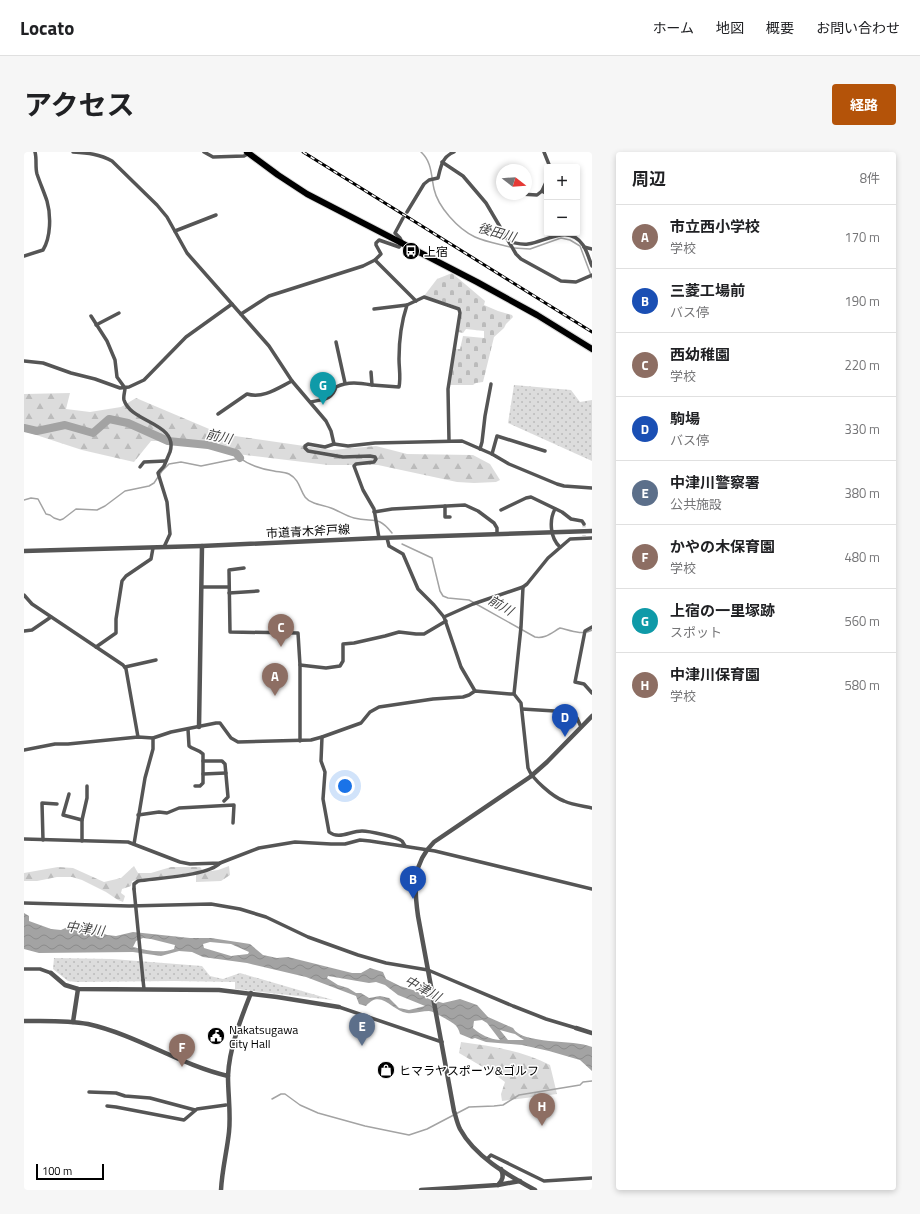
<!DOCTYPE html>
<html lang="ja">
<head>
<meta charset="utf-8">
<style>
	:root { --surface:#fff; --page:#f6f6f6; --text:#202124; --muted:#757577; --line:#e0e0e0; --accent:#b45309 }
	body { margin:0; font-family:"Titillium Web","Noto Sans JP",sans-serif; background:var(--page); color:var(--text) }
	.controls { position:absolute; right:12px; top:12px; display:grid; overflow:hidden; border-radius:4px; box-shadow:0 2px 6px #0003 }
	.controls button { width:36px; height:36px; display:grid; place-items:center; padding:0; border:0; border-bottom:1px solid var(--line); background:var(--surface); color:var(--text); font:20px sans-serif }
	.compass { position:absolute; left:472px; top:12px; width:36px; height:36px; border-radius:50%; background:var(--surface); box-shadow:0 2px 6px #0003; rotate:107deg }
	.scale { position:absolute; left:12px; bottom:10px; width:68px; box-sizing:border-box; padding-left:4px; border:2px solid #000; border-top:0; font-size:11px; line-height:14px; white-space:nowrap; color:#000; -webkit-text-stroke:3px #fff; paint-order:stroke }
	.you { position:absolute; left:321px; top:634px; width:14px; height:14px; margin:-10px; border:3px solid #fff; border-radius:50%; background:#1a73e8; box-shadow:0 0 0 6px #1a73e833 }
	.badge { display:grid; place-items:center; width:26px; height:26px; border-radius:50%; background:var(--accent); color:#fff; font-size:13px; font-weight:700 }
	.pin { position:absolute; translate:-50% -33px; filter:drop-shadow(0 1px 2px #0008) }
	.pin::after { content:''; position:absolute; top:21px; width:14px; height:12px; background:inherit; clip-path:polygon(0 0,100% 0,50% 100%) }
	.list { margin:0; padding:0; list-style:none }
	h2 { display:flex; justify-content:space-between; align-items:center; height:52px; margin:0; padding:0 16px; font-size:17px }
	h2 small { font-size:13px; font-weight:400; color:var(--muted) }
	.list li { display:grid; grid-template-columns:26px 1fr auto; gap:12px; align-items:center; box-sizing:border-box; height:64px; padding:0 16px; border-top:1px solid var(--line) }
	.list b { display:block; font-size:15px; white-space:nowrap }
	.list p { margin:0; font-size:13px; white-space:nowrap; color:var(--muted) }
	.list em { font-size:13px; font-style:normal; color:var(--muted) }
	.map { position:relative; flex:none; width:568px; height:1038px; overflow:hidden; border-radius:4px }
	header { display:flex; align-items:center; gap:24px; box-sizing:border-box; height:56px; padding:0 20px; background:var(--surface); border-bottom:1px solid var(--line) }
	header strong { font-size:19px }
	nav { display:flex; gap:22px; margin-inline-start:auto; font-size:14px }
	.intro { display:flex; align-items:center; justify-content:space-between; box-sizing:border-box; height:96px; padding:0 24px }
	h1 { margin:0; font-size:28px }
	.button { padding:10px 18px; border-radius:4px; background:var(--accent); color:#fff; font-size:14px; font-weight:700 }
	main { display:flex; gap:24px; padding:0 24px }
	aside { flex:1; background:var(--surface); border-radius:4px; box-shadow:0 2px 6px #0003 }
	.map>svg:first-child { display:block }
</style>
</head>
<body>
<header>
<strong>Locato</strong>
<nav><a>ホーム</a><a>地図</a><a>概要</a><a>お問い合わせ</a></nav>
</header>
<div class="intro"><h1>アクセス</h1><a class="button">経路</a></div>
<main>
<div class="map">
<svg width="568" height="1038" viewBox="0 0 568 1038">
	<defs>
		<pattern id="green-dots" width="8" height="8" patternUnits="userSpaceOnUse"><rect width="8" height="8" fill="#dcdcdc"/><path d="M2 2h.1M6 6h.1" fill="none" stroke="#bbb" stroke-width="1.8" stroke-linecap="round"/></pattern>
		<pattern id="forest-firs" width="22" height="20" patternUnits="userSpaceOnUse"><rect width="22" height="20" fill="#dcdcdc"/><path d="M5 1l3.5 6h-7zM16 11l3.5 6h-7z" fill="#bbb"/></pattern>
		<pattern id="cemetery-stones" width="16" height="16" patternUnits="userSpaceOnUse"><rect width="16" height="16" fill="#dcdcdc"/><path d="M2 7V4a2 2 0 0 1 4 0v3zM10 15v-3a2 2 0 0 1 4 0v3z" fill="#bbb"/></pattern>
		<pattern id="water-waves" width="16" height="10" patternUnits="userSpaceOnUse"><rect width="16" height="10" fill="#a3a3a3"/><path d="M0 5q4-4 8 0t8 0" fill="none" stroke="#8b8b8b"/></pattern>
	</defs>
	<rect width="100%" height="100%" fill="#fff"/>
	<g fill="url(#green-dots)">
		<polygon points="490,233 547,238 556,250 568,248 568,309 484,271"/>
		<polygon points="30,806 88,807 178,814 186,824 199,827 216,821 309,848 211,837 211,830 150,829 52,830 44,829 29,817"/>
	</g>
	<g fill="url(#forest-firs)">
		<polygon points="46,241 42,257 66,260 97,255 112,246 197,282 308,298 352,294 383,302 449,303 466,312 476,328 472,330 450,331 433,330 354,313 304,313 204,301 170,289 127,289 110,310 58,298 0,279 0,242"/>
		<polygon points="110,714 114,721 127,721 147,715 176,715 180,720 194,718 205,714 206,723 197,729 172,730 172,723 168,721 113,728 108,729 107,734 98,737 97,741 101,744 99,750 94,748 82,740 58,728 48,725 33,725 13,729 0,729 0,721 34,715 49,716 80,730 97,726"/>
		<path d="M437,890C467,894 499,899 526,913L533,942L478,949L477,942L481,930L469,921L435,901Z"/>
	</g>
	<polygon fill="url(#cemetery-stones)" points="428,121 461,149 460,153 474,159 488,163 489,165 482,172 480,176 470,185 459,230 452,231 449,233 425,233 432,197 436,197 439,184 460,186 460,179 442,177 439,181 434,180 438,161 437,156 423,151 400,144 413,127"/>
	<path fill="url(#water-waves)" fill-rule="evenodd" d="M0,761L5,764V769L27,777L37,778L48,773L59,772L83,783L92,784L109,780L166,786H187L226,792L239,803L253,806L264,805L328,821H337L346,816L359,820L362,827L376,834L392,839L405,847L419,851L436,847L453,853L464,865L489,876C498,893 550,887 568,895V919L556,908L525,899L498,893L462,890L451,886L448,887L436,882C435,878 433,874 430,872C426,869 409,859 405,859C398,859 390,862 383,861C368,859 357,836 342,854L335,852L332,844L282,825L223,811L179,805L168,800L155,799L137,804L109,800L15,801L0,797ZM119,786L127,787L151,793L150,797C137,802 122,798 109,795L112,789ZM186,790L207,792L225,800L224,802L207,804L180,796L179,792ZM304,824L345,831L352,830L361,833L374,843L401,854L385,858L375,856L365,846L356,844L345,846L337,841H332L324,836L314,833L303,826ZM458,868L463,871L476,888C465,887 457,883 449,876L450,869ZM476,878L491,882L500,888H484Z"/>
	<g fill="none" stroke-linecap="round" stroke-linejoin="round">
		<g stroke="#a3a3a3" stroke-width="1.5">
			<path d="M397,0C408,10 407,23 410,37C414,55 434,77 451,85C462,90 475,92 486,95"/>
			<polyline points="490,96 506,97 537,86 546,88 556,94 568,126"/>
			<path d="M0,348L7,346L14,347L22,362L26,363L30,366L36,368L39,367L52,357L73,358L81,354L101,339L125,334L130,331L138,319L145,312L157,310L177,314L216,306C226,314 237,317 250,319C254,320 260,320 265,322C280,330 274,346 290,351C295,353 302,354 307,356C315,359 322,364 330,366C349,371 353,362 368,381"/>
			<path d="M378,392L408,406L416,439L419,444L424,446L445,448L511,485C521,487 527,481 536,476C545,478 559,484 568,478"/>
			<polyline points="248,947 257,942 261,942 276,953 294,961 341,974 385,983 403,977 445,955 470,954 479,953 495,943 556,933 559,930 568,929"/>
		</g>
		<polyline stroke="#a3a3a3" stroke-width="8" points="0,276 13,279 41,273 69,281 85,267 104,271 144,289 184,293 212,301 216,306"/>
		<polyline stroke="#d9d9d9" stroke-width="3.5" stroke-dasharray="3.5 2" stroke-linecap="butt" points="560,372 560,384"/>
		<defs>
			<polyline id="trunk" points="223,0 254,23 283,42 453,130 513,163 568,197"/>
		</defs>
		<use href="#trunk" stroke="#dbdbdb" stroke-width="8"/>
		<g stroke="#555" stroke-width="3.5">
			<path d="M49,0C63,1 76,2 88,9L133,53L143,65L163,101L245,194L268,229L302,269L307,279L310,292"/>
			<polyline points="180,0 189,5 220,4 225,1"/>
			<polyline points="520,0 526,15"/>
			<polyline points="418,10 439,24 462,51 492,102 497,107 537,129 552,130 568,123"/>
			<polyline points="523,28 518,39 523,42"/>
			<polyline points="496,42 513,43 518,39"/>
			<path d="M383,60L400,32L405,28L414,26C417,14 418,5 430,0"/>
			<polyline points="151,79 192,63"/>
			<path d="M486,90C492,91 498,93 504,92C523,89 545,72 559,93C563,99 565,107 568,114"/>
			<polyline points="560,95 568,97"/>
			<path d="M0,104L19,98C27,85 27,63 23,49C20,40 16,31 13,22C11,15 13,7 11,0"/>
			<polyline points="351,108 392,149"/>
			<polyline points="350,157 383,153"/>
			<polyline points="217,162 245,144 339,114 351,108 357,102 352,93 352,91 355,88 375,95 378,90 376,86 371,81 379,66"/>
			<path d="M67,164L83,189L91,208L93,225L101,236C101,240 99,244 100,248C107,271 155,271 146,300C145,302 141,312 140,314C138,317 136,318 134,321L143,350L146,382L140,395"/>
			<polyline points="72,173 95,161"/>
			<polyline points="312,190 321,231"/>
			<polyline points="0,209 19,211 47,221 71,227 96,236 105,235 120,228 162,185 208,152"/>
			<path d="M348,233L375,235C377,225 375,217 375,207C375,188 377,171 383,153L400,145L435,157L436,161L424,237L425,289"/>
			<path d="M287,250C299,247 308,248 312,235C324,229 336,231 348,233L347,220"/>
			<path d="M194,262L223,242C239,247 254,236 268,229"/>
			<polyline points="456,297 458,290 461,264 467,232"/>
			<polyline points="468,302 473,284 521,299"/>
			<polyline points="116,315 120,310 141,309"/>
			<polyline points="421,354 421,365 426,365"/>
			<path d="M531,357C525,368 526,386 536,395"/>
			<polyline points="477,358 502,346 507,345 538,360 547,367 558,369 560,372"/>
			<polyline points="350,360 368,357 441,353 454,359 470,371 473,376 473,382"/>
			<polyline points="355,386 350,357 339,338 330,314 332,312 350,310 352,307 351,305 346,304 319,305 284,299 281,296 281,294 284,292 301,295 310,292 324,294 351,291 438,289 468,302 485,312 533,332 540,334 568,336"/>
			<polyline points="363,386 365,394 379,402 394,437 410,453 420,465 437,515 451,539"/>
			<polyline points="220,416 205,418 206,480 274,481 276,513"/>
			<polyline points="178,435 204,435"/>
			<polyline points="205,441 234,439"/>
			<polyline points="0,443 8,452 99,513 102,517 114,585"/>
			<polyline points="420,465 449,452 499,435 503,432 524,406 546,387 568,386"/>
			<polyline points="568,475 561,479 551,530 560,532 568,541"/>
			<polyline points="0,479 8,478 27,465"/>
			<polyline points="72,495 92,481 92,467 98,429 102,424 127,407 129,396"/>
			<polyline points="101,515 132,508"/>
			<polyline points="490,542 497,475 499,435"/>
			<polyline points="498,557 531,559 535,566 553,566 557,575"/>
			<path d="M164,577L165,594C169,598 174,597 179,602V631L176,634H171"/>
			<path d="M298,585L297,609L301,620L299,647L305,680C315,688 326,679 338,679C345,679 373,685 378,689C378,689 381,694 381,694"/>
			<polyline points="276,589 276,513 302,516 316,514 319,509 319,492 330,491 361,484 375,480 392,482 400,482 422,469"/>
			<path d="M0,598L31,592H44L114,585L129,586L147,580L192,571H196L207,586L214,590L287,588L298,585L337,571L346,560L355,555L409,547L439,545L445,543L451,539L486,542H490L497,551L504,616C508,627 529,645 540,649C549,653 559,654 568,656"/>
			<polyline points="179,609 198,609 201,612 204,645 200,649"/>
			<polyline points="179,622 202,621"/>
			<polyline points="45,642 39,663 58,668"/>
			<polyline points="114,663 135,660 143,661 155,656 210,653 209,671"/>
			<polyline points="0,687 104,690 156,710 166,712 196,711 235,696 271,690 307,692 321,692 336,688 346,689 411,699 568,737"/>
			<polyline points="19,688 18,651 33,652"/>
			<polyline points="58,689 58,668 63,646 63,634"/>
			<polyline points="110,692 121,626 129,597 129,586"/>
			<path d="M110,737V732L114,729C133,726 184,724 196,711"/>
			<polyline points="0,751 105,754 187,752 216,757 242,765 284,785 334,803 362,811 404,818 489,854 522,867 552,876"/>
			<polyline points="0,817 16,817 27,821"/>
			<polyline points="119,828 120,837"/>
			<polyline points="315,855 418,890"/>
			<polyline points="65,940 92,941 101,944 126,946 171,958"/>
			<polyline points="83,954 92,955 160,968 173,957 202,953"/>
			<polyline points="463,1007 467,1003 520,1029 568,1026"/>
		</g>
		<g stroke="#555" stroke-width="4.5">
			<polyline points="0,399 178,394 355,386 568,379"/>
			<polyline points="175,575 178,394"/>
			<polyline points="27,821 41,833 54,837 195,838 253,845 315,855"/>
			<path d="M0,869C21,869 43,868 64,872C113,883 156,913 204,924"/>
			<polyline points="49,870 54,837"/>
			<polyline points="552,876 568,881"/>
			<path d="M474,1033C479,1028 480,1024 477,1017"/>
			<path d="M197,1038C198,1018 203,999 205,980C207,962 204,943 204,924C205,897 217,866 227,841"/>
			<polyline points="397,1038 474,1033 496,1029"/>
			<path d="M511,1038C484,1023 451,1005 436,977C433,971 432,965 430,959L394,764C390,735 388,712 410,690L506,625L523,610L568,564"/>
		</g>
		<use href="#trunk" stroke="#000" stroke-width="6"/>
		<defs>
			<polyline id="rail" points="279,0 568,180"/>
		</defs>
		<use href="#rail" stroke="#000" stroke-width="3"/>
		<use href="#rail" stroke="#fff" stroke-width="1.5" stroke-dasharray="4.5" stroke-linecap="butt"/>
		<polyline stroke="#555" stroke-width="3.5" points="110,737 119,828"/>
	</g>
	<defs>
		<symbol id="bus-disc" viewBox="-11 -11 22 22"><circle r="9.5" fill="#000" stroke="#fff"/><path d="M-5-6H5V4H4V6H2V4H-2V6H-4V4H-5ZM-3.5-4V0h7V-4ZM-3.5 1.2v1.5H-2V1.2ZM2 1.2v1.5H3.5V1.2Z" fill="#fff"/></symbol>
		<symbol id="civic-disc" viewBox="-11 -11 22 22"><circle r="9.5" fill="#000" stroke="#fff"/><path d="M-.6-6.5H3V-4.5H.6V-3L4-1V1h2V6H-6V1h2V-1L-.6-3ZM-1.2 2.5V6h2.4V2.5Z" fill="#fff"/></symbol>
		<symbol id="shop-disc" viewBox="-11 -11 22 22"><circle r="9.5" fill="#000" stroke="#fff"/><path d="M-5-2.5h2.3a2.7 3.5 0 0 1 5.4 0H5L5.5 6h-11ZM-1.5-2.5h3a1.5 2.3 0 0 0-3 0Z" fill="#fff"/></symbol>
	</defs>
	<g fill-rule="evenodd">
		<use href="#bus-disc" x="377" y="89" width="20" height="20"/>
		<use href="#civic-disc" x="182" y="874" width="20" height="20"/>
		<use href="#shop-disc" x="352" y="908" width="20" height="20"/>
	</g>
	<g text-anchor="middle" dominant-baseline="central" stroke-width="3" stroke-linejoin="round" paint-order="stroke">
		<g font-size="12" fill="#000" stroke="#fff" text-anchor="start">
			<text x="400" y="99">上宿</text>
			<text x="205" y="877">Nakatsugawa<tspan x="205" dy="14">City Hall</tspan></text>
			<text x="375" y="918">ヒマラヤスポーツ&amp;ゴルフ</text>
		</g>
		<g font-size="12" fill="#000" stroke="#fff">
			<text transform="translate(284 379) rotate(-3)">市道青木斧戸線</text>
		</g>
		<g font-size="13" font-style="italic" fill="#444" stroke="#fff">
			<text transform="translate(473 80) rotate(16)">後田川</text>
			<text transform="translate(195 284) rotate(13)">前川</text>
			<text transform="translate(477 453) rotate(30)">前川</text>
			<text transform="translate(61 776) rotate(8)">中津川</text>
			<text transform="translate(399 836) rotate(29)">中津川</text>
		</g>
	</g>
</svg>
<div class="controls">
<button>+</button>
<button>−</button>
</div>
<svg class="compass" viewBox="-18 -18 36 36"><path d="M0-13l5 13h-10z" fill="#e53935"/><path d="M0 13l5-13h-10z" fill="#757577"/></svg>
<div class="scale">100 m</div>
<div class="you"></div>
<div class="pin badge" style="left:251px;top:544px;background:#8d6e63">A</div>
<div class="pin badge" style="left:389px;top:747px;background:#1a4fb4">B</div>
<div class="pin badge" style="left:257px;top:495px;background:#8d6e63">C</div>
<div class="pin badge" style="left:541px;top:585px;background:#1a4fb4">D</div>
<div class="pin badge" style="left:338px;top:894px;background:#5c6f8a">E</div>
<div class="pin badge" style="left:158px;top:915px;background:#8d6e63">F</div>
<div class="pin badge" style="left:299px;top:253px;background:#0f9aa8">G</div>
<div class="pin badge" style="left:518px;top:974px;background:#8d6e63">H</div>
</div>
<aside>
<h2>周辺<small>8件</small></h2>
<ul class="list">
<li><span class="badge" style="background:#8d6e63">A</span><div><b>市立西小学校</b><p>学校</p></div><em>170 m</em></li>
<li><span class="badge" style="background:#1a4fb4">B</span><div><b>三菱工場前</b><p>バス停</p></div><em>190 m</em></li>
<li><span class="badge" style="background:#8d6e63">C</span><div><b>西幼稚園</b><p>学校</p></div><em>220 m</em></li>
<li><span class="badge" style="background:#1a4fb4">D</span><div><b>駒場</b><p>バス停</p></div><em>330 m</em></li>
<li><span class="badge" style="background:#5c6f8a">E</span><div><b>中津川警察署</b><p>公共施設</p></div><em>380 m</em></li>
<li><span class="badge" style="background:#8d6e63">F</span><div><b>かやの木保育園</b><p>学校</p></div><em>480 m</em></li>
<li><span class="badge" style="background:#0f9aa8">G</span><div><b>上宿の一里塚跡</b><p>スポット</p></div><em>560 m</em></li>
<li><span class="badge" style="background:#8d6e63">H</span><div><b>中津川保育園</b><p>学校</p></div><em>580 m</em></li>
</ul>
</aside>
</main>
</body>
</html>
